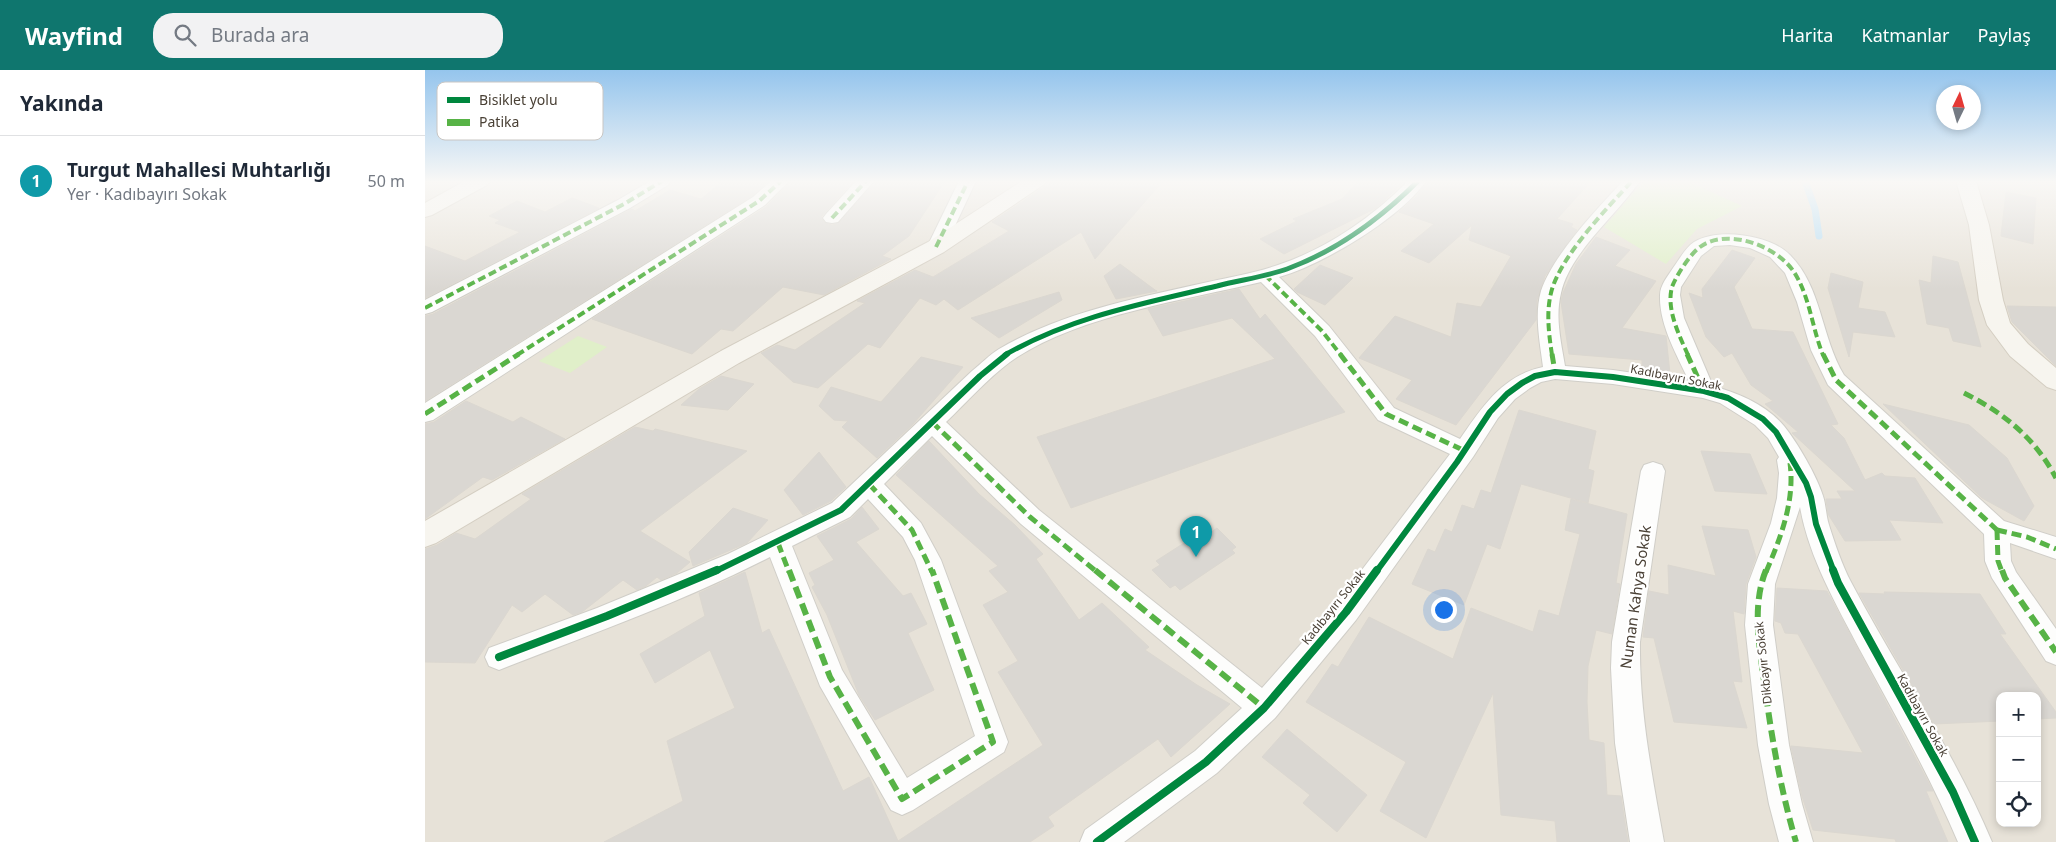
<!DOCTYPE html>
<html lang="tr">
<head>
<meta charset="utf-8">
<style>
	:root { --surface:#fff; --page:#f2f2f3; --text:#1f2937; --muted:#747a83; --line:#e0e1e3; --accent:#0f766e }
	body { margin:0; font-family:"Noto Sans",sans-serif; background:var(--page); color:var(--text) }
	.controls { position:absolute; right:15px; bottom:15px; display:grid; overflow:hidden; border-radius:10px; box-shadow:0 2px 8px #0003 }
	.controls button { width:45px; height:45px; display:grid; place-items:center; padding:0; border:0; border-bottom:1px solid var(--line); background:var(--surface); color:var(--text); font:25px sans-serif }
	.compass { position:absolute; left:1511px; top:15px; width:45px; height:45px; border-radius:50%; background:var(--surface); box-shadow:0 2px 8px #0003; rotate:5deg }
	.you { position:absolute; left:1018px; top:539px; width:18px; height:18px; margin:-12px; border:4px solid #fff; border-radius:50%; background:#1a73e8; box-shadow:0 0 0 8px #1a73e833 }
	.badge { display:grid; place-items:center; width:32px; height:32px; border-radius:50%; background:var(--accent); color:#fff; font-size:16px; font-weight:700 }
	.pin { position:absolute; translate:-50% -41px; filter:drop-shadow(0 1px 2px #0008) }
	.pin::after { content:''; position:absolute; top:26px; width:18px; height:15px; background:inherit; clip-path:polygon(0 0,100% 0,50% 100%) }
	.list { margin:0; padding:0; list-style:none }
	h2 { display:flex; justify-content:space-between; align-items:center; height:65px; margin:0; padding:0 20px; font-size:21px }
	h2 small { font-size:16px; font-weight:400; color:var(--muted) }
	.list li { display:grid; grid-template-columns:32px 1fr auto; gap:15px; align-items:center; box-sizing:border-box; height:90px; padding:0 20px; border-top:1px solid var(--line) }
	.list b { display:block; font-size:19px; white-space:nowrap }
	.list p { margin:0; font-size:16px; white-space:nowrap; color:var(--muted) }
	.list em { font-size:16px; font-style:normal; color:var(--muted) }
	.icon { flex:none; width:28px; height:28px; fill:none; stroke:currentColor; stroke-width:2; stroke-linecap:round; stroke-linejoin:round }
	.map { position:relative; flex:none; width:1631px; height:772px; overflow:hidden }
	header { display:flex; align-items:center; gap:30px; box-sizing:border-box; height:70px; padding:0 25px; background:var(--accent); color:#fff }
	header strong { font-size:24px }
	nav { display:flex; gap:28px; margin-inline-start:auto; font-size:18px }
	.search { width:350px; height:45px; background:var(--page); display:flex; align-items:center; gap:12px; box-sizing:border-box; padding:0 18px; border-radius:20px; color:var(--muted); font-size:19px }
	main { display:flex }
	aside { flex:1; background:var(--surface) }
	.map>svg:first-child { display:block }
</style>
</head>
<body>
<header>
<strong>Wayfind</strong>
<div class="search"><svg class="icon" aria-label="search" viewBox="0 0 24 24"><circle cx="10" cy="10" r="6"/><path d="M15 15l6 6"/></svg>Burada ara</div>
<nav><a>Harita</a><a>Katmanlar</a><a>Paylaş</a></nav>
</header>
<main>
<aside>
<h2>Yakında<small></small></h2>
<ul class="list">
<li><span class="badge" style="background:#0f9aa8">1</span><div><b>Turgut Mahallesi Muhtarlığı</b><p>Yer · Kadıbayırı Sokak</p></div><em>50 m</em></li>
</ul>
</aside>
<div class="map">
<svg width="1631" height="772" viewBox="0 0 1631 772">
	<rect width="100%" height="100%" fill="#f2f0eb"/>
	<path fill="#e7e2d8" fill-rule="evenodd" d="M0,111H1631V772H0ZM1575,626H1612V753H1575Z"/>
	<g fill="#e0efc9">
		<polygon points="1219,111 1262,111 1317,136 1272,159 1241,194 1179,157"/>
		<polygon points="153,266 182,277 145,303 114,291"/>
	</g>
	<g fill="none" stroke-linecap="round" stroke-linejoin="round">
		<polyline stroke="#b8def4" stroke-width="7" points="1380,111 1390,139 1394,166"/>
	</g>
	<g fill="#dad7d2" stroke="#dbd7d0">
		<polygon points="298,111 343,111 327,126 0,331 0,246 8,244 207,139 210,141 245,120 276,129"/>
		<polygon points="366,111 428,111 396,147 400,153 407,155 414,153 451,111 520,111 484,166 457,186 466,189 399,225 358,217 308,261 296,259 267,284 167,249 341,137"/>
		<polygon points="628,111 738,111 670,189 656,162 533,240 519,229 511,235 495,228 455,278 443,274 393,318 368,312 336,283 352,275 370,280 440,233 432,231 490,200 508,207 584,161 567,152"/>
		<polygon points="934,111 980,111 951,138 859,184 835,169 872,151 868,149 917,129"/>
		<polygon points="1003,111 1166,111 1132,149 1148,154 1146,157 1152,160 1120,206 1112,230 1111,250 1031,355 971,329 987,310 934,288 970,246 1026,267 1032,233 1056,237 1086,186 1044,170 1047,155 1004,193 976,181 1009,154 974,142 991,127"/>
		<polygon points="1581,122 1611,128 1608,174 1576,166"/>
		<polygon points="147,128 174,138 0,228 0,176 40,191 95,162 70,153 75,150 64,146 92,131 120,142"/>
		<polygon points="1171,167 1205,180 1190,196 1231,211 1197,258 1241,266 1245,304 1217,299 1217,290 1144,284 1136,232 1138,223 1151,194"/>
		<polygon points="1307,180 1330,188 1309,217 1327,259 1368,262 1413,354 1406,355 1419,368 1440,410 1457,403 1460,406 1490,408 1518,453 1464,450 1476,470 1420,471 1403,444 1401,429 1417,429 1412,421 1430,421 1367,363 1373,362 1340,334 1348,331 1326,315 1307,283 1299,287 1281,267 1264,223 1278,228 1277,219"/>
		<polygon points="1508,186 1533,192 1556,277 1528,271 1524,258 1502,254 1494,210 1506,213"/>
		<polygon points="695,194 730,220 732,221 691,229 679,206"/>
		<polygon points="895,195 928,208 900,235 872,222 869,219"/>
		<polygon points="1406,203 1438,212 1433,238 1460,242 1470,267 1428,262 1424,287 1403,218"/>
		<polygon points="814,219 835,249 840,244 920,342 646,438 612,367 850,289 807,248 738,266 723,239"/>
		<polygon points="634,222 637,230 574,268 546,248"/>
		<polygon points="1582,236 1631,237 1631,296 1587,252"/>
		<polygon points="496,287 538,297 488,354 452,388 417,357 423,351 409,350 394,336 406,317 456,332"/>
		<polygon points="296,306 329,314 303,340 256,335 274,319"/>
		<polygon points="41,331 88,352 96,347 140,369 67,410 58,407 0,449 0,354 9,352"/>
		<polygon points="1458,334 1544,355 1582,388 1609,436 1599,451 1557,428"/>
		<polygon points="1094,340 1171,361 1163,399 1169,401 1163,433 1096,414 1075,479 1062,474 1039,535 987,514 1003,479 1010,482 1020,459 1027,462 1037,435 1049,439 1056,420 1066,423"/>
		<polygon points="210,357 228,361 230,359 322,381 215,461 265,492 252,503 236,510 232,507 221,516 212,520 198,510 157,542 148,545 120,524 97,542 87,535 50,593 0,592 0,479 12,475 31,463 50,469 106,429 97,424"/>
		<polygon points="504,371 554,424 590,455 618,484 611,489 654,550 677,533 724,577 720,580 772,615 805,634 746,687 733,669 623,747 629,756 605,772 179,772 258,731 242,671 310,638 285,580 230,613 215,584 280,546 274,523 320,502 337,563 344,559 418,721 444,707 473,771 618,675 573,602 593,591 558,535 583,522 564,501 573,496 471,405"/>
		<polygon points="1276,381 1325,384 1342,424 1290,421"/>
		<polygon points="394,382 421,417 406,431 378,445 359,420"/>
		<polygon points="1146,429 1202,444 1191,513 1195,514 1187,564 1171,560 1163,596 1162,632 1164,670 1179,673 1182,725 1196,726 1203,772 1132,772 1130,751 1076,745 1068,623 1001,768 955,741 981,692 881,632 907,594 913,597 944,547 1028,589 1046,538 1108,562 1114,540 1134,546 1155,464 1140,460"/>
		<polygon points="437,437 454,459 431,472 478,526 486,523 502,554 483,563 509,620 450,650 434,625 402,545 387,517 390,515 384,503 409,490 392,466 426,449"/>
		<polygon points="308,438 343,450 322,473 268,496 264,482"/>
		<polygon points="1277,456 1323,460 1331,487 1321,514 1319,544 1308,541 1317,612 1308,611 1322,658 1249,652 1229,568 1218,567 1224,521 1244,525 1243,495 1291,506"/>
		<polygon points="792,458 811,477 807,480 810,483 755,520 750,515 745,518 727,500 735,495 731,491 781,459 785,463"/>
		<polygon points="1352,518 1402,521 1508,721 1501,721 1523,772 1471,772 1470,769 1388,760 1377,726 1366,676 1438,683 1373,564 1360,563 1356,553 1350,551"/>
		<polygon points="1459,522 1555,524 1581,564 1575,564 1631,642 1631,648 1612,649 1612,626 1575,626 1575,651 1509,654 1434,523 1460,524"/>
		<polygon points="862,659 942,725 912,762 878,733 885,725 837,687"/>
	</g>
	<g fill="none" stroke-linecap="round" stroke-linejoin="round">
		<defs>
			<g id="street">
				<polygon points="225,111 245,111 243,115 205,138 7,242 0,244 0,230 193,130"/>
				<polygon points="346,111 364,111 340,135 8,350 0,352 0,333 328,127"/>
				<polygon points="431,111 449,111 413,152 407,153 401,152 398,148 401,144"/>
				<polygon points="534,111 551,111 520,177 518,181 511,183 504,181 502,177"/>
				<path d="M983,111H1001C976,148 897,195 854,207L904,256L969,338L1035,369C1057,337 1078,305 1118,297C1115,273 1109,245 1116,221C1128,185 1172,139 1198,111H1215C1192,145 1145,182 1136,223C1130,247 1136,272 1140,296L1188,300L1264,311C1252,285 1234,255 1235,225C1235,215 1243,206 1248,198C1254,190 1260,178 1269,172C1293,157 1346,165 1365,185C1397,217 1396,267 1419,305L1579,451L1631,467V489L1585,473L1586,491L1591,502L1631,559V595L1621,591L1567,508L1560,491L1559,464L1403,315L1386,280L1372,232L1360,203L1345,187L1325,178L1305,175L1289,176L1276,186L1256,217L1255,225L1259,248L1288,316C1313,323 1342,335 1359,356C1372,372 1392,406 1398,426C1401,435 1401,446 1404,455C1410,474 1417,495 1426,512C1472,599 1529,681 1567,772H1533C1505,706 1469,643 1435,580C1411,534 1384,488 1375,437L1350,514L1348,555L1364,675L1377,734L1388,772H1354L1344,734L1333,675L1320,555L1323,514L1346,453L1352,428L1354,403L1352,390L1354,387L1343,368L1330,355L1295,333L1278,328L1188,314L1130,309L1116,312L1105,318L1090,329L1073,348L1048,387L931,550L850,648L792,703L699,772H655L660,760L770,681L817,638L596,454L507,366L459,414L496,453L516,490L583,672L579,682L488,740L477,745L466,740L395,616L345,487C262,530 172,562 84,596L74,600L64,596L60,587L64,578L172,538L303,484L407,433L547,301C556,294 564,285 574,279C637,242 712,228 783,212C806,207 830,203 853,195C901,179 948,147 983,111ZM836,212L890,266L953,350L1025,384L911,534L837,618L614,440L521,352C542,332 562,309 585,292C649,246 760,230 836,212ZM443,429L478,467L490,490L550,666L482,708L417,600L367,476L425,447Z"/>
				<path d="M1228,392L1237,395L1240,401L1215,572C1214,640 1227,705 1239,772H1205L1190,673L1186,598L1187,572L1216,401L1219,395Z"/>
			</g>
			<g id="secondary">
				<polygon points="40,111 65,111 62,115 7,145 0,147 0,133"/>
				<polygon points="597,111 621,111 618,115 519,182 314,293 11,473 0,477 0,451 296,281 503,172"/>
				<polygon points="1531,111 1551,111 1564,155 1578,230 1585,253 1603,274 1631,298 1631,320 1622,317 1585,286 1562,255 1554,230 1544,155"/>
			</g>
		</defs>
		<use href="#street" stroke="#d0cec8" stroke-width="2"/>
		<use href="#secondary" stroke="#d4cec2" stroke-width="2"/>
		<use href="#street" fill="#fdfdfc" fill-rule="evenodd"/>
		<use href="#secondary" fill="#f7f5ef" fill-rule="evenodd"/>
		<g stroke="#57b346" stroke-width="4" stroke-dasharray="8 4" stroke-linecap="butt">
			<polyline points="407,148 441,111"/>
			<polyline points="511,177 543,111"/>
			<polyline points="840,205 897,261 916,285"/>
			<polyline points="0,238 199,134 237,111"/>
			<polyline points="92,285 334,131 356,111"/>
			<path d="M1127,285C1124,265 1121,243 1126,223C1134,188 1182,138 1207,111"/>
			<path d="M1263,285C1254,265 1241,239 1247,217C1251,206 1265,184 1275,177C1302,157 1352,176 1369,202C1385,227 1387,258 1398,285"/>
		</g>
		<g stroke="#57b346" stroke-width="5" stroke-dasharray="10 5" stroke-linecap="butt">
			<polyline points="915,284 961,344 1040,381"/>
			<polyline points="1127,284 1130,302"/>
			<polyline points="1262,284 1279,321"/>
			<polyline points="1398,284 1411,310 1572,460"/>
			<path d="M1539,323C1579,343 1610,368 1631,408"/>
			<polyline points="0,344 94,284"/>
			<polyline points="507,352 605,447 672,502"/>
			<polyline points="444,414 487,460 507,502"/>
			<polyline points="1572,460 1573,491 1577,502"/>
			<polyline points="1572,460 1602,467 1631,479"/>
			<polyline points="353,473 364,502"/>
			<path d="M1341,502C1356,467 1370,431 1365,393"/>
		</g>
		<g stroke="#57b346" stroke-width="6" stroke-dasharray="12 6" stroke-linecap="butt">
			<polyline points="364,500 405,607 477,729 568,672 507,500"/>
			<polyline points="670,500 839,638"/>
			<path d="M1341,500C1326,537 1335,580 1340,618C1347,670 1356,721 1371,772"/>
			<polyline points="1577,500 1580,508 1631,582"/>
		</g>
		<defs>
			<path id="cycleway-far2" d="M580,285C645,247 720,233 792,216C815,210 839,207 862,199C911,181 956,148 993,111"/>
			<g id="cycleway-far1">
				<polyline points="289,502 416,440 555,306 582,284"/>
				<polyline points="951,502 1032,392 1065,342 1082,324 1097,313 1110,306 1130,302 1188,307 1279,321 1303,328 1338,349 1351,362 1381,413 1386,427 1391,454 1409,502"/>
			</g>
			<g id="cycleway">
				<polyline points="1408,500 1413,513 1528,722 1550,772"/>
				<polyline points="74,587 182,546 292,500"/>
				<polyline points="672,772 781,692 839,638 921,542 952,500"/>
			</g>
		</defs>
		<use href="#cycleway-far2" stroke="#fff" stroke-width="8"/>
		<use href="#cycleway-far1" stroke="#fff" stroke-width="9"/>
		<use href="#cycleway" stroke="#fff" stroke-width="11"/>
		<use href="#cycleway-far2" stroke="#00873e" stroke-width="5"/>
		<use href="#cycleway-far1" stroke="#00873e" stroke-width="6"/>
		<use href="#cycleway" stroke="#00873e" stroke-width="8"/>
	</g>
	<linearGradient id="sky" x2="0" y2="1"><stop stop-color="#95c5ed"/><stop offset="0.51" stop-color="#f9f8f6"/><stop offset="1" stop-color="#f9f8f6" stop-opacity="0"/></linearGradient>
	<rect width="1631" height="219" fill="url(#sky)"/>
	<g text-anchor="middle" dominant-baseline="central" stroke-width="4.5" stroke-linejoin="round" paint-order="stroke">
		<g font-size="12" fill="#4a4136" stroke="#fff">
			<text transform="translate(1251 307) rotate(11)">Kadıbayırı Sokak</text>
			<text transform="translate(908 537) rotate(-51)">Kadıbayırı Sokak</text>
			<text transform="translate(1338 593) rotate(-96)">Dikbayır Sokak</text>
			<text transform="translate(1498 645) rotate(61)">Kadıbayırı Sokak</text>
		</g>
		<g font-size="15" fill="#4a4136" stroke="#fff">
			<text transform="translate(1210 527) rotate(-82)">Numan Kahya Sokak</text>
		</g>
	</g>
	<rect x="12" y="12" width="166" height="58" rx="8" fill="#fff" stroke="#c9c6c3" stroke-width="1"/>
	<rect x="22" y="27" width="23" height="6" fill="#00873e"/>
	<rect x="22" y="49" width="23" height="7" fill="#57b346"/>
	<g font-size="14" fill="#4a4136">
		<text x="54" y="35">Bisiklet yolu</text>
		<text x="54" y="57">Patika</text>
	</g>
</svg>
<div class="controls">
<button>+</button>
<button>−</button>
<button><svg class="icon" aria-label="locate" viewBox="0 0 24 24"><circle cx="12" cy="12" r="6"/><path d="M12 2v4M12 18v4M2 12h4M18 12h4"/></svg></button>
</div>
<svg class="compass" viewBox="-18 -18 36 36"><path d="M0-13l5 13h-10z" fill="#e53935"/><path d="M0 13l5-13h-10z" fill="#747a83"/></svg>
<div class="you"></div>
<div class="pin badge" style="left:771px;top:487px;background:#0f9aa8">1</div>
</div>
</main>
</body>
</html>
